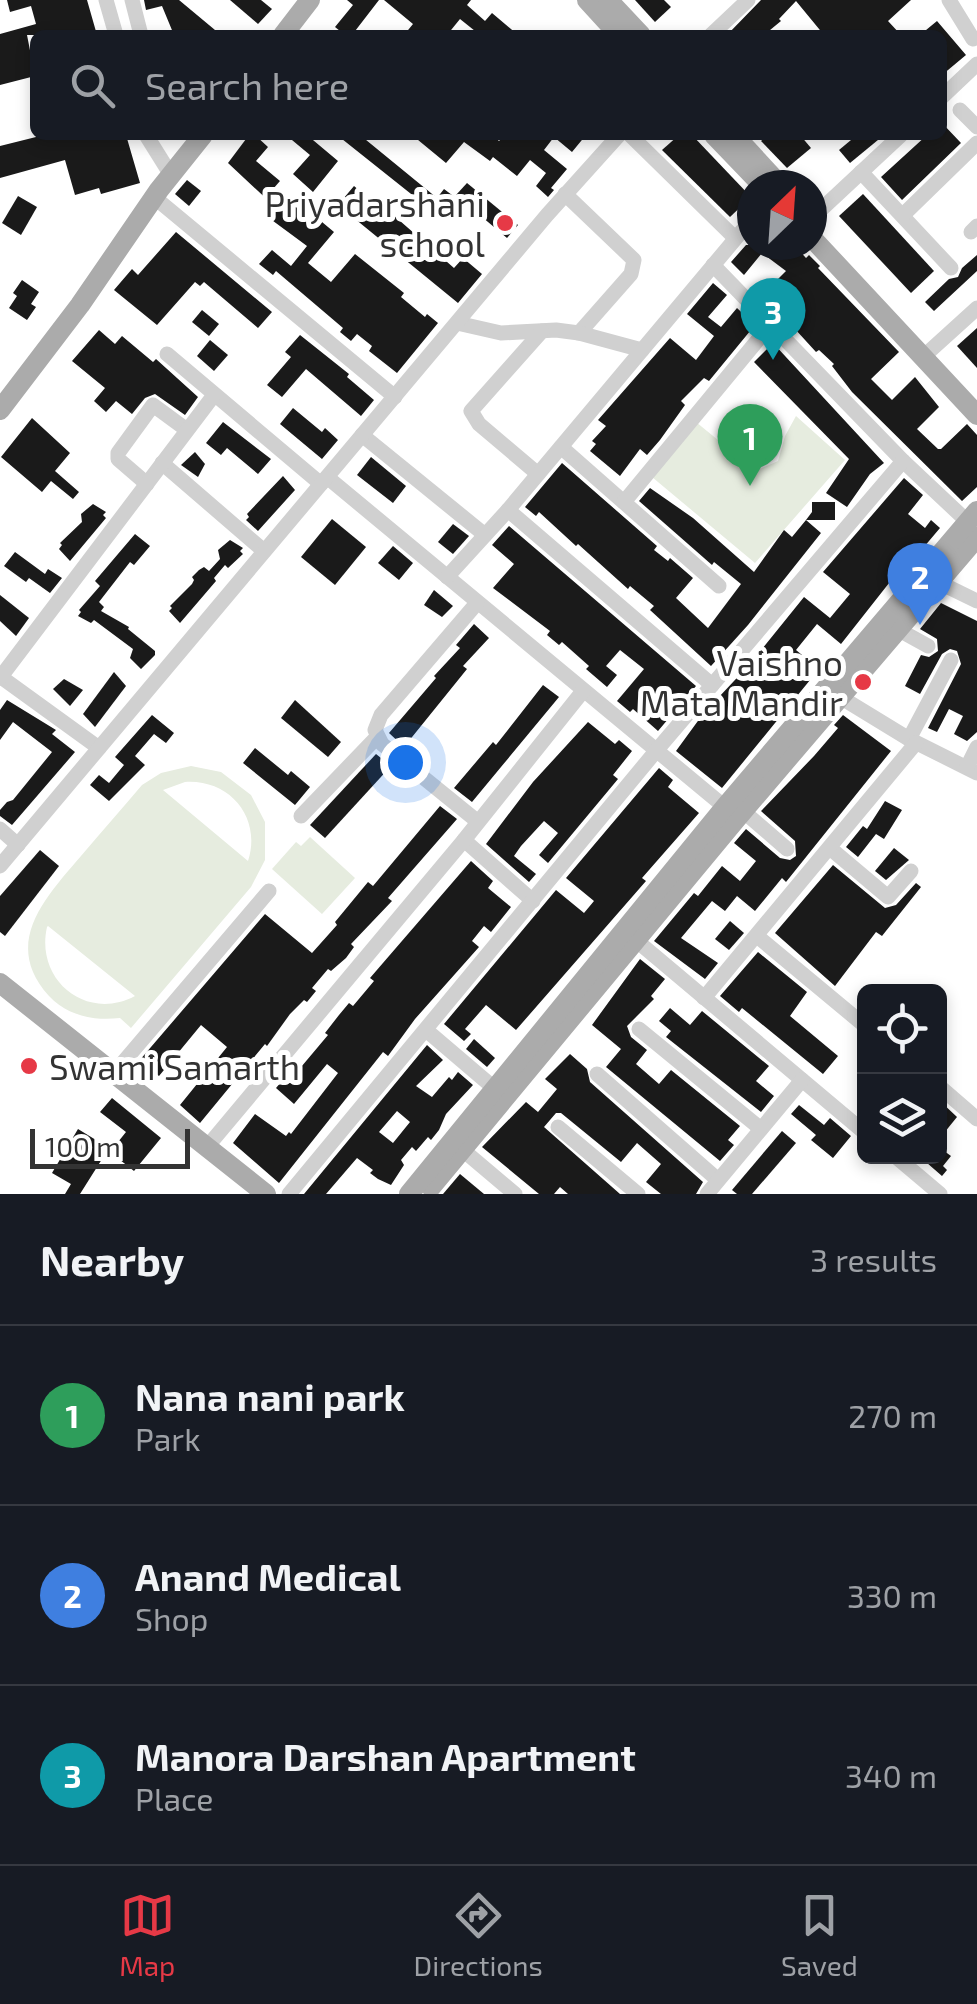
<!DOCTYPE html>
<html lang="en">
<head>
<meta charset="utf-8">
<style>
	:root { --surface:#171b24; --page:#20242c; --text:#f1f3f6; --muted:#9ea1a6; --line:#363941; --accent:#e63946 }
	body { margin:0; font-family:"Exo 2",sans-serif; background:var(--page); color:var(--text) }
	.controls { position:absolute; right:30px; bottom:30px; display:grid; overflow:hidden; border-radius:15px; box-shadow:0 5px 15px #0003 }
	.controls button { width:90px; height:90px; display:grid; place-items:center; padding:0; border:0; border-bottom:2px solid var(--line); background:var(--surface); color:var(--text); font:50px sans-serif }
	.compass { position:absolute; left:737px; top:170px; width:90px; height:90px; border-radius:50%; background:var(--surface); box-shadow:0 5px 15px #0003; rotate:25deg }
	.scale { position:absolute; left:30px; bottom:25px; width:160px; box-sizing:border-box; padding-left:10px; border:5px solid #333; border-top:0; font-size:28px; line-height:35px; white-space:nowrap; color:#333; -webkit-text-stroke:8px #fff; paint-order:stroke }
	.you { position:absolute; left:405px; top:762px; width:35px; height:35px; margin:-25px; border:8px solid #fff; border-radius:50%; background:#1a73e8; box-shadow:0 0 0 15px #1a73e833 }
	.badge { display:grid; place-items:center; width:65px; height:65px; border-radius:50%; background:var(--accent); color:#fff; font-size:32px; font-weight:700 }
	.pin { position:absolute; translate:-50% -82px; filter:drop-shadow(0 2px 5px #0008) }
	.pin::after { content:''; position:absolute; top:52px; width:35px; height:30px; background:inherit; clip-path:polygon(0 0,100% 0,50% 100%) }
	.list { margin:0; padding:0; list-style:none }
	h2 { display:flex; justify-content:space-between; align-items:center; height:130px; margin:0; padding:0 40px; font-size:42px }
	h2 small { font-size:32px; font-weight:400; color:var(--muted) }
	.list li { display:grid; grid-template-columns:65px 1fr auto; gap:30px; align-items:center; box-sizing:border-box; height:180px; padding:0 40px; border-top:2px solid var(--line) }
	.list b { display:block; font-size:38px; white-space:nowrap }
	.list p { margin:0; font-size:32px; white-space:nowrap; color:var(--muted) }
	.list em { font-size:32px; font-style:normal; color:var(--muted) }
	.icon { flex:none; width:55px; height:55px; fill:none; stroke:currentColor; stroke-width:2; stroke-linecap:round; stroke-linejoin:round }
	.map { position:relative; flex:none; width:977px; height:1194px; overflow:hidden }
	.search { position:absolute; background:var(--surface); box-shadow:0 5px 15px #0003; left:30px; right:30px; top:30px; height:110px; display:flex; align-items:center; gap:25px; box-sizing:border-box; padding:0 35px; border-radius:15px; color:var(--muted); font-size:38px }
	.sheet { height:670px; background:var(--surface) }
	nav { display:flex; justify-content:space-around; align-items:center; box-sizing:border-box; height:140px; border-top:2px solid var(--line); background:var(--surface); font-size:28px; color:var(--muted) }
	nav a { display:grid; justify-items:center; gap:5px }
	nav .on { color:var(--accent) }
	.map>svg:first-child { display:block }
</style>
</head>
<body>
<div class="map">
<svg width="977" height="1194" viewBox="0 0 977 1194">
	<rect width="100%" height="100%" fill="#fff"/>
	<g fill="#e6ecdf" fill-rule="evenodd">
		<polygon points="796,416 845,460 755,563 652,477 696,422 751,467 760,469 778,461 785,436"/>
		<path d="M191,766L221,772L251,795L265,822V860L251,887L131,1028L120,1018C94,1021 68,1016 49,996C1,943 46,897 81,856C101,832 122,809 142,785L161,773ZM185,782C230,779 262,818 248,861L163,790ZM47,927L48,926L135,996C86,1022 35,980 47,927Z"/>
		<polygon points="310,837 355,878 322,914 272,869 296,842 301,846"/>
	</g>
	<g fill="#1a1a1a" fill-rule="evenodd">
		<polygon points="7,0 87,0 97,35 27,35 35,76 0,85 0,34 36,24 31,6 10,12"/>
		<polygon points="144,0 179,0 221,35 174,35 162,6 146,10"/>
		<polygon points="230,0 261,0 272,9 258,24"/>
		<polygon points="347,0 379,0 352,35 345,35 335,27 353,5"/>
		<polygon points="384,0 471,0 467,5 485,21 492,13 518,35 480,35 460,19 447,35 404,35 413,24"/>
		<polygon points="635,0 664,0 671,7 655,22"/>
		<polygon points="761,0 911,0 888,21 901,35 824,35 796,1 779,19 781,21 764,35 727,35"/>
		<polygon points="937,21 966,55 942,75 942,35 920,35"/>
		<polygon points="942,123 961,143 902,200 881,177 927,135 942,135"/>
		<polygon points="44,135 126,135 140,183 101,194 99,188 75,195 65,160 0,178 0,146"/>
		<polygon points="249,135 255,135 268,147 256,161 280,181 273,189 319,225 322,222 334,232 308,263 331,282 355,254 404,293 401,297 425,317 427,314 438,323 397,373 369,351 372,346 357,334 351,341 340,332 343,328 276,271 273,275 259,264 272,250 291,266 307,246 265,215 273,205 228,163"/>
		<polygon points="286,135 307,135 338,161 313,192 293,174 310,155"/>
		<polygon points="337,135 360,135 437,198 444,189 456,198 440,217"/>
		<polygon points="412,135 492,135 499,141 505,135 586,135 572,152 554,137 544,150 567,169 551,188 554,190 548,197 536,186 546,173 530,160 517,176 493,157 490,161 464,142 446,163"/>
		<polygon points="679,135 692,135 751,197 730,217 662,150"/>
		<polygon points="768,135 800,135 811,148 787,168 761,141"/>
		<polygon points="857,135 884,135 850,163 839,150"/>
		<polygon points="187,180 201,191 189,206 175,194"/>
		<polygon points="467,183 518,225 507,238 456,195"/>
		<polygon points="354,186 374,203 376,200 454,268 463,258 482,274 458,303 338,205"/>
		<polygon points="863,194 934,271 911,293 839,216"/>
		<polygon points="18,196 37,207 21,235 2,223"/>
		<polygon points="176,232 272,312 258,328 204,282 200,286 195,282 157,325 114,290 132,269 138,275"/>
		<polygon points="746,245 794,245 806,258 809,255 820,266 818,268 899,352 871,379 892,400 915,377 939,407 917,429 938,449 941,449 967,424 977,435 977,487 962,501 852,392 832,366 834,364 819,350 816,352 763,294 786,271 762,253 744,275 731,262"/>
		<polygon points="977,255 977,271 934,311 925,302 949,279 958,277 962,268"/>
		<polygon points="22,280 39,292 31,304 36,307 27,320 9,308 17,296 13,293"/>
		<polygon points="713,283 727,295 708,317 721,327 737,308 755,325 709,381 704,378 681,401 685,405 660,440 647,455 640,449 620,476 590,451 596,444 592,441 606,426 598,420 670,338 696,360 714,336 687,314"/>
		<polygon points="202,310 219,324 209,336 192,322"/>
		<polygon points="977,328 977,368 957,346"/>
		<polygon points="99,330 115,344 122,336 153,362 156,359 198,397 185,415 155,394 145,398 132,414 116,401 106,412 94,401 105,388 72,361"/>
		<polygon points="300,335 349,374 347,377 374,400 361,416 306,369 282,397 267,385 291,357 285,352"/>
		<polygon points="210,340 228,355 214,371 197,356"/>
		<polygon points="773,343 884,463 870,474 847,507 826,493 849,459 754,362"/>
		<polygon points="293,408 322,432 325,428 338,440 322,459 280,424"/>
		<polygon points="32,418 70,453 55,471 79,492 73,499 51,481 42,492 1,457"/>
		<polygon points="223,422 271,459 258,474 227,448 221,455 206,443"/>
		<polygon points="195,452 205,464 198,477 181,465"/>
		<polygon points="371,457 406,486 393,503 357,475"/>
		<polygon points="562,463 657,546 654,550 668,561 670,558 693,578 676,598 708,628 741,584 714,562 712,565 639,501 650,488 693,518 754,572 784,530 792,537 806,520 812,512 812,502 835,502 835,520 806,520 821,533 748,625 711,666 650,610 654,606 630,586 628,589 578,544 576,546 539,512 536,516 525,507"/>
		<polygon points="283,476 295,490 258,531 246,520 249,517 247,514"/>
		<polygon points="904,478 923,495 908,514 925,528 931,520 940,528 896,580 893,578 841,644 817,624 796,650 819,669 722,788 676,751 703,714 749,665 804,597 830,618 850,594 823,572"/>
		<polygon points="93,504 106,512 103,515 106,518 70,561 59,549 62,545 60,543 82,522 81,514"/>
		<polygon points="332,519 366,547 335,585 301,557"/>
		<polygon points="453,524 469,536 453,554 438,542"/>
		<polygon points="509,526 696,686 658,731 633,709 630,712 617,701 644,669 620,650 606,666 617,675 607,687 586,669 589,666 562,642 559,645 547,635 550,631 493,588 514,564 492,545"/>
		<polygon points="135,534 150,546 134,565 130,562 99,602 104,607 101,611 129,627 128,629 155,651 155,655 141,669 130,658 133,649 94,620 91,623 78,616 81,612 79,610 100,586 95,581"/>
		<polygon points="230,540 243,548 240,551 243,554 228,568 225,565 214,578 216,581 180,623 169,611 172,608 170,606 192,584 194,580 192,577 199,570 204,567 209,571 220,559 218,550"/>
		<polygon points="393,546 413,563 399,580 378,563"/>
		<polygon points="15,552 45,574 48,569 62,578 50,593 29,578 26,582 4,566"/>
		<polygon points="434,590 453,606 442,617 424,605"/>
		<polygon points="0,595 29,618 16,636 0,621"/>
		<polygon points="941,603 977,621 977,732 967,741 954,734 963,716 949,709 937,732 928,728 961,664 957,651 950,649 942,654 920,694 905,686 921,655 929,657 938,651 937,639 920,629"/>
		<polygon points="474,624 489,638 463,666 467,669 404,747 389,733 436,678 434,676 460,648 456,645"/>
		<polygon points="114,672 126,686 95,727 83,714"/>
		<polygon points="64,679 83,690 70,706 53,689"/>
		<polygon points="543,685 559,697 472,802 454,788 493,742 496,745"/>
		<polygon points="7,700 56,730 52,734 75,752 12,825 0,816 0,810 7,802 13,800 52,752 13,722 0,740 0,710"/>
		<polygon points="295,700 341,742 328,757 281,718"/>
		<polygon points="152,715 174,733 166,743 154,734 135,756 145,765 109,801 90,785 99,775 109,783 124,765 115,757"/>
		<polygon points="843,715 891,751 786,882 782,878 755,911 737,896 725,911 712,901 681,938 718,963 705,979 654,941 694,893 698,896 722,866 740,881 756,861 734,843 746,829 780,858 790,860 796,856 795,841 761,811 814,756 838,728 834,725"/>
		<polygon points="588,722 615,744 619,740 632,751 613,775 618,779 548,863 539,855 558,833 544,821 521,846 514,856 536,874 529,882 486,844 533,782"/>
		<polygon points="255,748 288,775 291,771 310,787 295,805 243,763"/>
		<polygon points="376,754 391,766 325,838 310,825"/>
		<polygon points="659,768 673,780 668,787 699,813 642,878 646,881 516,1030 486,1005 465,1029 471,1034 464,1041 444,1024 556,890 584,913 594,901 566,878"/>
		<polygon points="885,801 902,810 884,839 876,834 858,857 846,847 863,826 867,829"/>
		<polygon points="440,806 457,819 388,898 392,901 351,944 354,947 346,958 331,971 328,969 312,988 316,991 307,1002 304,1000 290,1014 267,1046 265,1044 200,1123 180,1105 227,1047 201,1025 159,1076 139,1061 265,914 312,953 337,925 335,922 368,882 373,886"/>
		<polygon points="894,848 909,860 886,880 875,871"/>
		<polygon points="40,850 59,866 5,936 0,932 0,896"/>
		<polygon points="471,861 493,881 488,888 511,907 491,932 484,926 472,941 479,947 415,1019 388,1056 383,1052 279,1183 233,1143 255,1114 286,1136 289,1132 291,1134 338,1073 327,1064 294,1104 276,1088 287,1075 291,1079 328,1035 325,1033 339,1015 349,1003 353,1006 374,981 370,978"/>
		<polygon points="833,865 885,908 896,905 916,883 921,887 882,936 876,932 835,986 775,933"/>
		<polygon points="730,921 744,933 729,950 715,939"/>
		<polygon points="758,952 807,992 790,1016 838,1056 823,1074 742,1008 739,1012 720,996"/>
		<polygon points="640,959 665,979 651,996 654,999 627,1026 631,1037 647,1050 636,1064 659,1084 671,1070 740,1126 728,1140 734,1145 720,1161 606,1067 621,1049 592,1025"/>
		<polygon points="670,1008 690,1025 702,1011 769,1066 756,1081 774,1096 761,1112 666,1037 671,1031 659,1021"/>
		<polygon points="474,1039 495,1058 487,1067 466,1049"/>
		<path d="M427,1045L443,1060L416,1086L432,1097L449,1077L452,1080L458,1072L473,1085L446,1114L439,1130L431,1140L428,1137L416,1151L412,1147L401,1160L404,1165L391,1185L378,1179L370,1173L373,1170L357,1158L326,1194H304ZM397,1111L410,1122L393,1143L379,1132Z"/>
		<polygon points="570,1054 587,1069 590,1082 703,1182 696,1194 661,1194 646,1182 661,1164 637,1143 621,1162 561,1113 556,1113 544,1127 620,1194 568,1194 560,1187 554,1194 539,1194 482,1147 526,1102 538,1112 557,1089 545,1079"/>
		<polygon points="112,1098 161,1138 134,1171 110,1152 126,1132 100,1112"/>
		<polygon points="940,1101 957,1117 940,1138"/>
		<polygon points="799,1105 824,1125 830,1118 851,1136 833,1158 811,1140 816,1135 791,1114"/>
		<polygon points="78,1129 109,1148 80,1194 65,1194 71,1184 52,1173"/>
		<polygon points="782,1131 796,1143 752,1194 737,1194 732,1190"/>
		<polygon points="940,1148 951,1156 943,1166 947,1170 942,1176 919,1156 940,1156"/>
		<polygon points="460,1174 484,1194 443,1194"/>
	</g>
	<g fill="none" stroke-linecap="round" stroke-linejoin="round">
		<g stroke="#d0d0d0" stroke-width="15">
			<polyline points="106,0 116,35"/>
			<polyline points="132,0 141,35"/>
			<polyline points="949,0 973,39"/>
			<polyline points="711,35 748,0"/>
			<polyline points="942,97 977,64"/>
			<polyline points="960,110 977,127"/>
			<polyline points="146,135 171,175"/>
			<polyline points="630,135 735,238"/>
			<polyline points="861,172 951,268"/>
			<polyline points="565,194 634,260 631,274 579,333"/>
			<polyline points="154,197 395,397"/>
			<polyline points="903,215 977,143"/>
			<polyline points="812,218 901,135"/>
			<polyline points="971,232 977,226"/>
			<polyline points="713,265 903,461 969,523"/>
			<polyline points="457,323 501,333 556,330 579,333 642,350"/>
			<polyline points="167,354 321,484"/>
			<polyline points="923,357 977,308"/>
			<polyline points="362,435 485,535"/>
			<polyline points="561,447 719,586"/>
			<polyline points="162,463 264,551"/>
			<polyline points="538,474 479,424 471,411 542,331"/>
			<polyline points="327,477 732,813"/>
			<polyline points="147,484 118,459 118,453 153,405 187,430"/>
			<polyline points="624,502 771,324"/>
			<polyline points="508,510 712,685"/>
			<polyline points="447,577 508,510 752,219"/>
			<polyline points="940,583 977,601"/>
			<polyline points="477,603 381,715 375,730 382,744 477,821"/>
			<polyline points="899,630 928,646"/>
			<polyline points="1,677 99,748"/>
			<polyline points="0,678 214,395"/>
			<polyline points="832,692 909,739 977,773"/>
			<polyline points="909,739 951,660"/>
			<polyline points="967,767 977,747"/>
			<polyline points="743,811 787,849"/>
			<polyline points="301,816 377,737"/>
			<polyline points="0,829 18,845"/>
			<polyline points="464,840 533,901"/>
			<polyline points="831,849 888,897 911,871"/>
			<polyline points="0,866 547,215 619,135"/>
			<polyline points="631,936 864,1132"/>
			<polyline points="757,936 864,1025"/>
			<polyline points="704,998 916,743"/>
			<polyline points="639,1029 761,1129"/>
			<polyline points="426,1030 494,1088"/>
			<polyline points="114,1073 269,891"/>
			<polyline points="597,1074 718,1180"/>
			<polyline points="940,1087 977,1119"/>
			<polyline points="558,1127 638,1194"/>
			<polyline points="457,1145 515,1194"/>
			<polyline points="207,1147 464,840 583,691"/>
			<polyline points="895,1156 940,1194"/>
			<polyline points="289,1194 656,751 903,461"/>
			<polyline points="707,1194 802,1080"/>
		</g>
		<g stroke="#ababab" stroke-width="20">
			<polyline points="587,0 619,35"/>
			<polyline points="608,0 641,35"/>
			<polyline points="283,35 310,0"/>
			<polyline points="714,135 762,185"/>
			<polyline points="734,135 780,185"/>
			<polyline points="812,238 977,415"/>
			<polyline points="0,410 80,305 159,190 203,135"/>
			<polyline points="0,983 266,1194"/>
			<polyline points="431,1187 737,818 977,537"/>
			<polyline points="409,1194 725,807 977,511"/>
		</g>
	</g>
	<g fill="#e63946" stroke="#fff" stroke-width="4">
		<circle cx="505" cy="223" r="10"/>
		<circle cx="863" cy="682" r="10"/>
		<circle cx="29" cy="1066" r="10"/>
	</g>
	<g text-anchor="middle" dominant-baseline="central" stroke-width="10" stroke-linejoin="round" paint-order="stroke">
		<g font-size="35" fill="#333" stroke="#fff" text-anchor="end">
			<text x="485" y="203">Priyadarshani<tspan x="485" dy="40">school</tspan></text>
			<text x="843" y="662">Vaishno<tspan x="843" dy="40">Mata Mandir</tspan></text>
			<text x="49" y="1066" text-anchor="start">Swami Samarth</text>
		</g>
	</g>
</svg>
<div class="controls">
<button><svg class="icon" aria-label="locate" viewBox="0 0 24 24"><circle cx="12" cy="12" r="6"/><path d="M12 2v4M12 18v4M2 12h4M18 12h4"/></svg></button>
<button><svg class="icon" aria-label="layers" viewBox="0 0 24 24"><path d="M12 4l9 5-9 5-9-5zM3 14l9 5 9-5"/></svg></button>
</div>
<svg class="compass" viewBox="-18 -18 36 36"><path d="M0-13l5 13h-10z" fill="#e53935"/><path d="M0 13l5-13h-10z" fill="#9ea1a6"/></svg>
<div class="scale">100 m</div>
<div class="you"></div>
<div class="pin badge" style="left:750px;top:486px;background:#2e9e5b">1</div>
<div class="pin badge" style="left:920px;top:625px;background:#3f7fe0">2</div>
<div class="pin badge" style="left:773px;top:360px;background:#0f9aa8">3</div>
<div class="search"><svg class="icon" aria-label="search" viewBox="0 0 24 24"><circle cx="10" cy="10" r="6"/><path d="M15 15l6 6"/></svg>Search here</div>
</div>
<section class="sheet">
<h2>Nearby<small>3 results</small></h2>
<ul class="list">
<li><span class="badge" style="background:#2e9e5b">1</span><div><b>Nana nani park</b><p>Park</p></div><em>270 m</em></li>
<li><span class="badge" style="background:#3f7fe0">2</span><div><b>Anand Medical</b><p>Shop</p></div><em>330 m</em></li>
<li><span class="badge" style="background:#0f9aa8">3</span><div><b>Manora Darshan Apartment</b><p>Place</p></div><em>340 m</em></li>
</ul>
</section>
<nav>
<a class="on"><svg class="icon" aria-label="map" viewBox="0 0 24 24"><path d="M3 6l6-2 6 2 6-2v14l-6 2-6-2-6 2zM9 4v14M15 6v14"/></svg>Map</a>
<a><svg class="icon" aria-label="directions" viewBox="0 0 24 24"><path d="M12 3l9 9-9 9-9-9zM9 14v-3h6M13 9l2 2-2 2"/></svg>Directions</a>
<a><svg class="icon" aria-label="saved" viewBox="0 0 24 24"><path d="M7 4h10v16l-5-4-5 4z"/></svg>Saved</a>
</nav>
</body>
</html>
